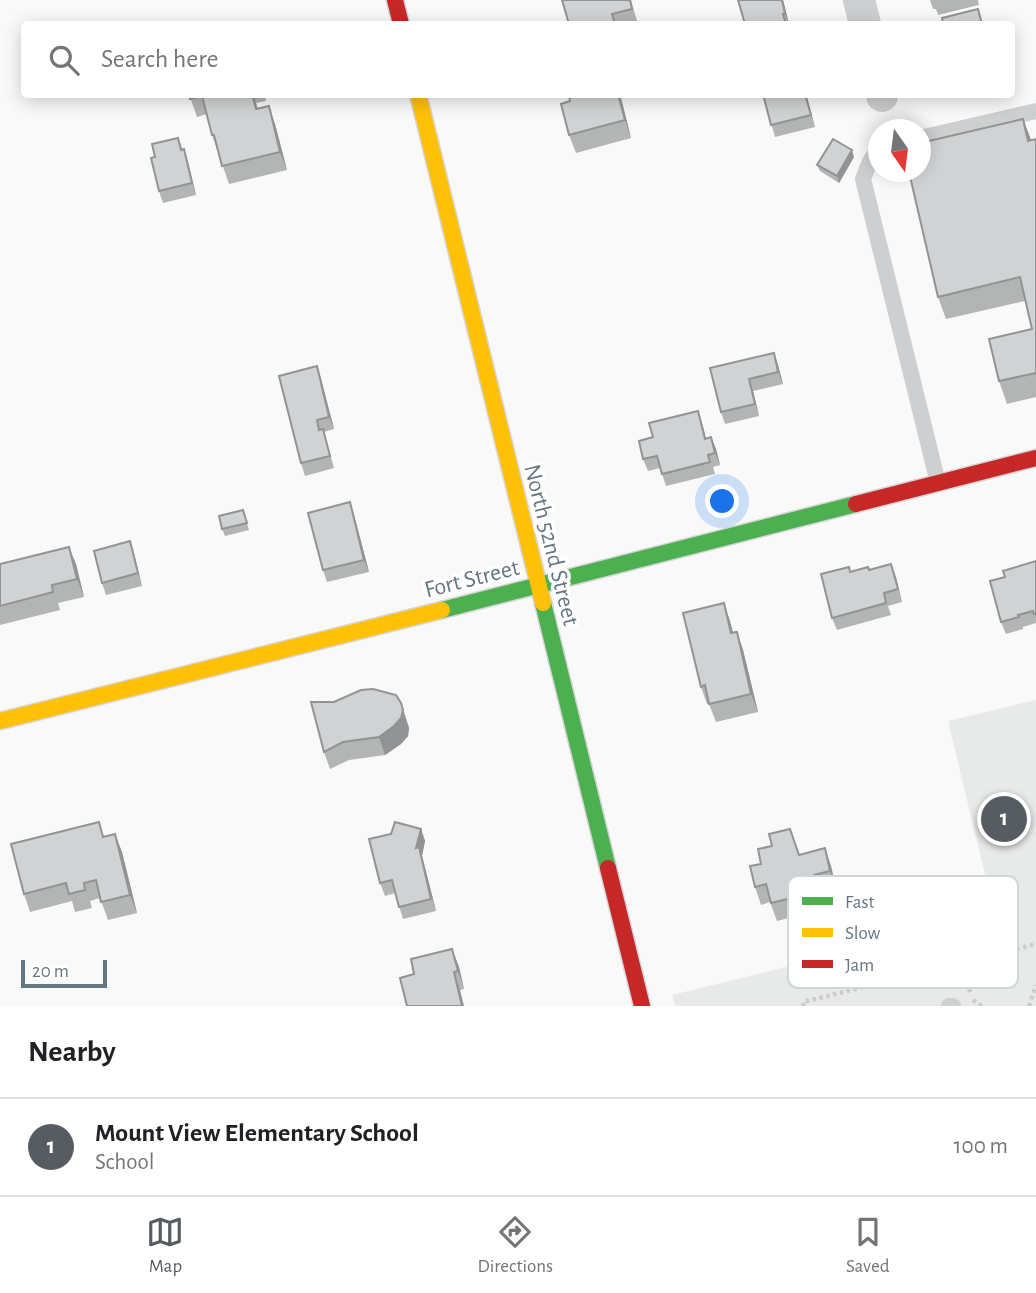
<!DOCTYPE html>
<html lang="en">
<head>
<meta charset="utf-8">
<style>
	:root { --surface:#fff; --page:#f2f2f2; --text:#202124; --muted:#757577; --line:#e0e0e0; --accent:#565c61 }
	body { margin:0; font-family:"Alegreya Sans",sans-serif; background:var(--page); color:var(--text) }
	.compass { position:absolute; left:868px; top:119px; width:63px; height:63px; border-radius:50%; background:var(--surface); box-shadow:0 4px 18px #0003; rotate:166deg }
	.scale { position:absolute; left:21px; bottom:18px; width:86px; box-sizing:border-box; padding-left:7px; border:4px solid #657683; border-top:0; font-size:19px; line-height:24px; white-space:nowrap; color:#657683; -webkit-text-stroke:5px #fff; paint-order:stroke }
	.you { position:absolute; left:723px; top:502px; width:24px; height:24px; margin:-18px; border:5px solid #fff; border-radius:50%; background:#1a73e8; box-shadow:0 0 0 10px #1a73e833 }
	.badge { display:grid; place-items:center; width:46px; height:46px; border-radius:50%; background:var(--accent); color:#fff; font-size:23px; font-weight:700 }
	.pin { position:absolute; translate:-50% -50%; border:4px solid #fff; box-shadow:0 2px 7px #0006 }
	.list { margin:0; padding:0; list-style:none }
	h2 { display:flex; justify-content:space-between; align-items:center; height:91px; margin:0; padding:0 28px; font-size:30px }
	h2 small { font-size:23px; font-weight:400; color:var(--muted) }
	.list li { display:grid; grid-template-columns:46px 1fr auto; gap:21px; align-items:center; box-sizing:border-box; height:98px; padding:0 28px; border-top:2px solid var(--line) }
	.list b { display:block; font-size:26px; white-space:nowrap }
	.list p { margin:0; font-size:23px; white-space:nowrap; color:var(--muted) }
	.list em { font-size:23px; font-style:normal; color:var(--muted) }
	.icon { flex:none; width:38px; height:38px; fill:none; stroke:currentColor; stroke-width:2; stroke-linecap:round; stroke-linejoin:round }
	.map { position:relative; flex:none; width:1036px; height:1006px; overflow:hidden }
	.search { position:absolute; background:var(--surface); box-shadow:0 4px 18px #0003; left:21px; right:21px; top:21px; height:77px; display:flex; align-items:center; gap:18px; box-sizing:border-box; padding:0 24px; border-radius:7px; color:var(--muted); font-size:26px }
	.sheet { height:189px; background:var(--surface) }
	nav { display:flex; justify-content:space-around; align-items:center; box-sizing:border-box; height:98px; border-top:2px solid var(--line); background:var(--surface); font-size:19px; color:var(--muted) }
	nav a { display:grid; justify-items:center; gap:4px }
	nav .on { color:var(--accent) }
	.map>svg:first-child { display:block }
</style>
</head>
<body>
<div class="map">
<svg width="1036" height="1006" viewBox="0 0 1036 1006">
	<rect width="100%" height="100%" fill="#f9f9f9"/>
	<polygon fill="#e8e9e9" points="1036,700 1036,1006 675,1006 672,995 995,916 948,721"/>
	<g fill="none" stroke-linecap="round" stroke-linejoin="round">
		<defs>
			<g id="fast">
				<polyline points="543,603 608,868"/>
				<polyline points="442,610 856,504"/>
			</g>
			<g id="slow">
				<polyline points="418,94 543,603"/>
				<polyline points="0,721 442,610"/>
			</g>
			<g id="jam">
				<polyline points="395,0 401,24"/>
				<polyline points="856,504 1036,458"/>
				<polyline points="608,868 642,1006"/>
			</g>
		</defs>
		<use href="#fast" stroke="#d5d6d7" stroke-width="19"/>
		<use href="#slow" stroke="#d5d6d7" stroke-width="19"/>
		<use href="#jam" stroke="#d5d6d7" stroke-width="19"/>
		<g stroke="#cbcccd" stroke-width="4.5" stroke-dasharray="3.5 3.5" stroke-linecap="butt">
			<polyline points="963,962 970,992"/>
			<polyline points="973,1000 982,1006"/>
			<polyline points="804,1006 803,1002 1036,944"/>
			<polyline points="1029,1006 1036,985"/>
		</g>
		<g stroke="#cecfd0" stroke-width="16">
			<polyline points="920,138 1036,111"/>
			<path d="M878,152C870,157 867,169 863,179L938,483"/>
			<polyline points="949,1006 953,1006"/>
		</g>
		<g stroke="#cecfd0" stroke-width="32">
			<polyline points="859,0 865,24"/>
			<polyline points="882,94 882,96"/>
		</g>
		<use href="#fast" stroke="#4caf50" stroke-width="16"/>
		<use href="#slow" stroke="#ffc107" stroke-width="16"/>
		<use href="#jam" stroke="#c62828" stroke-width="16"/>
	</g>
	<g fill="#b3b5b5">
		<polygon points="562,0 631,0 637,21 621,24 569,24"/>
		<polygon points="738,0 783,0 789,24 745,24"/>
		<polygon points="930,0 978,0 979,5 938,15 936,9 933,9"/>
		<polygon points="189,94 265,94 266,101 256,103 258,109 275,124 287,170 229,184 212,135 207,114 197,117"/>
		<polygon points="620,94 631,138 576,153 569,135"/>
		<polygon points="763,94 806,94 815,127 775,137"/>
		<polygon points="178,138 188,162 196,195 163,203 159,191 155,157"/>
		<polygon points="1036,139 1036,397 1007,404 999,381 1032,329 1025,301 946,319 938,297 1031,140"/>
		<polygon points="854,157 839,183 820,171 817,165"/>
		<polygon points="774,353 778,365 783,384 753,391 759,416 725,424 721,412 710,368"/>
		<polygon points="317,366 321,379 334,429 324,432 334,468 305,476 301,463"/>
		<polygon points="702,423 706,438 711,437 716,449 720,465 713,467 715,474 666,486 660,468 648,471 643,459"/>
		<polygon points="350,502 354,515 369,572 327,582 323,570"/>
		<polygon points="243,510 249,530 225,536 222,529"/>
		<polygon points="130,541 134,554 142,586 106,595 102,583"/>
		<polygon points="1036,561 1036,623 1023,627 1023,629 1006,634 1001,622 1005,577"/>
		<polygon points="0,564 76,564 84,597 58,603 60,610 0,625"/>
		<polygon points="891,564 902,602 888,606 891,615 837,630 832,618 851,572 870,570"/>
		<polygon points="724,603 733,633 737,632 743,650 758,712 716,722 709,704 707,704 701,687"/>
		<polygon points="401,703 409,728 408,736 401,744 385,755 349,760 330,769 324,752"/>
		<polygon points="421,829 425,841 422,856 436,911 403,919 395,893 385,896 380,883"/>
		<polygon points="105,837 122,852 137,913 108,920 100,898 90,901 92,908 75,912 72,901 30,912 24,894"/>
		<polygon points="799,855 831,866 844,922 814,929 809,913 777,921 770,902 761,905 755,887"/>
		<polygon points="452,949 459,967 464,989 460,990 414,974"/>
	</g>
	<g fill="#929394">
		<polygon points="782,0 783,0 789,24 785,14"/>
		<polygon points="252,94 253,94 256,103 262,127 256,109"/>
		<polygon points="618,94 620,94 631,138 625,120"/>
		<polygon points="805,94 806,94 815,127 811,115"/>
		<polygon points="269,106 275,124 287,170 280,152"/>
		<polygon points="1023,119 1032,142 1028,141"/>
		<polygon points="184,149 188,162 196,195 192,183"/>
		<polygon points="852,150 854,157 839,183 837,176"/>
		<polygon points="774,353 778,365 783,384 778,372"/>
		<polygon points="317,366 321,379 334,429 329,417"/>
		<polygon points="749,379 753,391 759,416 755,404"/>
		<polygon points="698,411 702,423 709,451 705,439"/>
		<polygon points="711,437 716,449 720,465 715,453"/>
		<polygon points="350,502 354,515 369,572 364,560"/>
		<polygon points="130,541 134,554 142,586 138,573"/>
		<polygon points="69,547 76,564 84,597 77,579"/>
		<polygon points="891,564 896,577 902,602 898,589"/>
		<polygon points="724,603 730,621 738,651 731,633"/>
		<polygon points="737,632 743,650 758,712 751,694"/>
		<polygon points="401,703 409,728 408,736 401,744 385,755 379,737"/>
		<polygon points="421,829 425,841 422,856 436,911 416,848"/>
		<polygon points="115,834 122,852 137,913 130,895"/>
		<polygon points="825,848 831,866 836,888 830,871"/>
		<polygon points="831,876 838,894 844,922 838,904"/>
		<polygon points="452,949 459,967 464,989 458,971"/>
		<polygon points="454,972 460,990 464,1006 462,1006"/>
	</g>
	<g fill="#d0d2d3" stroke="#929394" stroke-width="2">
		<polygon points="562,0 630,0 632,9 612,14 615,24 569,24"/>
		<polygon points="738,0 782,0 785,14 783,14 786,24 745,24"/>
		<polygon points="978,9 982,24 943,24 942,18"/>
		<polygon points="189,94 252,94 256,109 269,106 280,152 222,166 214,135 212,135 202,96 190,99"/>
		<polygon points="569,94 618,94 625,120 569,135 561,104 570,101"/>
		<polygon points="763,94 805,94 811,115 771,125"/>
		<polygon points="1023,119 1028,141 1036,139 1036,373 999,381 989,339 1032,329 1020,277 938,297 909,172 920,172 920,143"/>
		<polygon points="178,138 181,150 184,149 192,183 159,191 151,158 155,157 152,144"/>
		<polygon points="833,139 852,150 837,176 817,165"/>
		<polygon points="774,353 778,372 749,379 755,404 721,412 710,368"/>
		<polygon points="317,366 329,417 317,420 319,430 323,429 330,456 301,463 279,376"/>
		<polygon points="698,411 705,439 711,437 715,453 708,455 710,462 662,474 657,456 643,459 639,441 653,437 649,423"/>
		<polygon points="350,502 364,560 323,570 308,513"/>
		<polygon points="243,510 247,523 222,529 219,516"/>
		<polygon points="130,541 138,573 102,583 94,551"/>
		<polygon points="69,547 77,579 52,585 53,592 0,606 0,564"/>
		<polygon points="1036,561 1036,614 1034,614 1033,611 1018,615 1019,617 1001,622 990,581 1005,577 1003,571"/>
		<polygon points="891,564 898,589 884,593 886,603 832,618 821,574 849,567 850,572 868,567 869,570"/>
		<polygon points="724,603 731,633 737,632 751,694 709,704 705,685 701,687 683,613"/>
		<polygon points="373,689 396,695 401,703 403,710 401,718 394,726 379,737 343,742 324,752 311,702 334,702 361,690"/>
		<polygon points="99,822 103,837 115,834 130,895 101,902 96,880 84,883 85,890 69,894 66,883 24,894 11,844"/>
		<polygon points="395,822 421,829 416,848 419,847 431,899 399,907 392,880 380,883 369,839 391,834"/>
		<polygon points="790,829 799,855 825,848 830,871 814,875 815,880 831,876 838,904 808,911 804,895 771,903 766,884 755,887 750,866 761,864 758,849 772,846 769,834"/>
		<polygon points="452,949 458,971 454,972 462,1006 407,1006 400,978 414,974 411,959"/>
	</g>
	<g text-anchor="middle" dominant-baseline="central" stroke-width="7" stroke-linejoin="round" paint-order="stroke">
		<g font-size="24" fill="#657683" stroke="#fff">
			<text transform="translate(551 545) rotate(76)">North 52nd Street</text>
			<text transform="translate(472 579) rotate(-14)">Fort Street</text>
		</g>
	</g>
	<rect x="788" y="876" width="230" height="112" rx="10" fill="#fff" stroke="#d1d6da" stroke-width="2"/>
	<rect x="802" y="897" width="31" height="8" fill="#4caf50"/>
	<rect x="802" y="928" width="31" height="9" fill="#ffc107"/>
	<rect x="802" y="960" width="31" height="8" fill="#c62828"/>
	<g font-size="19" fill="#657683">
		<text x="845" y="908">Fast</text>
		<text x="845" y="939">Slow</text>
		<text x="845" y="971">Jam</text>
	</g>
</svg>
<svg class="compass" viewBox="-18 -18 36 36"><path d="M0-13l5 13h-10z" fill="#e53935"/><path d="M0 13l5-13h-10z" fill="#757577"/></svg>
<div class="scale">20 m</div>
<div class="you"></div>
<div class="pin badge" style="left:1004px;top:819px">1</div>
<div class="search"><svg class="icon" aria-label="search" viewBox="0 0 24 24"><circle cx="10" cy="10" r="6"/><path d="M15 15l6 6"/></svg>Search here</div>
</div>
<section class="sheet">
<h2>Nearby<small></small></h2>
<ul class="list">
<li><span class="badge">1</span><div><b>Mount View Elementary School</b><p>School</p></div><em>100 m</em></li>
</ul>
</section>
<nav>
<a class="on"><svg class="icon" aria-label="map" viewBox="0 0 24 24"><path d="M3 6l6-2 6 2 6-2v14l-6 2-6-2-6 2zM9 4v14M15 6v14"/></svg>Map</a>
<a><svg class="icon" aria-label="directions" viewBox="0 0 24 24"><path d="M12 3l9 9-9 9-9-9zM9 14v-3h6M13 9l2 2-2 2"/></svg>Directions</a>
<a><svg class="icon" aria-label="saved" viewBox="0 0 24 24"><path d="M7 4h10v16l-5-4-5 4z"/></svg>Saved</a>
</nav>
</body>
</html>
